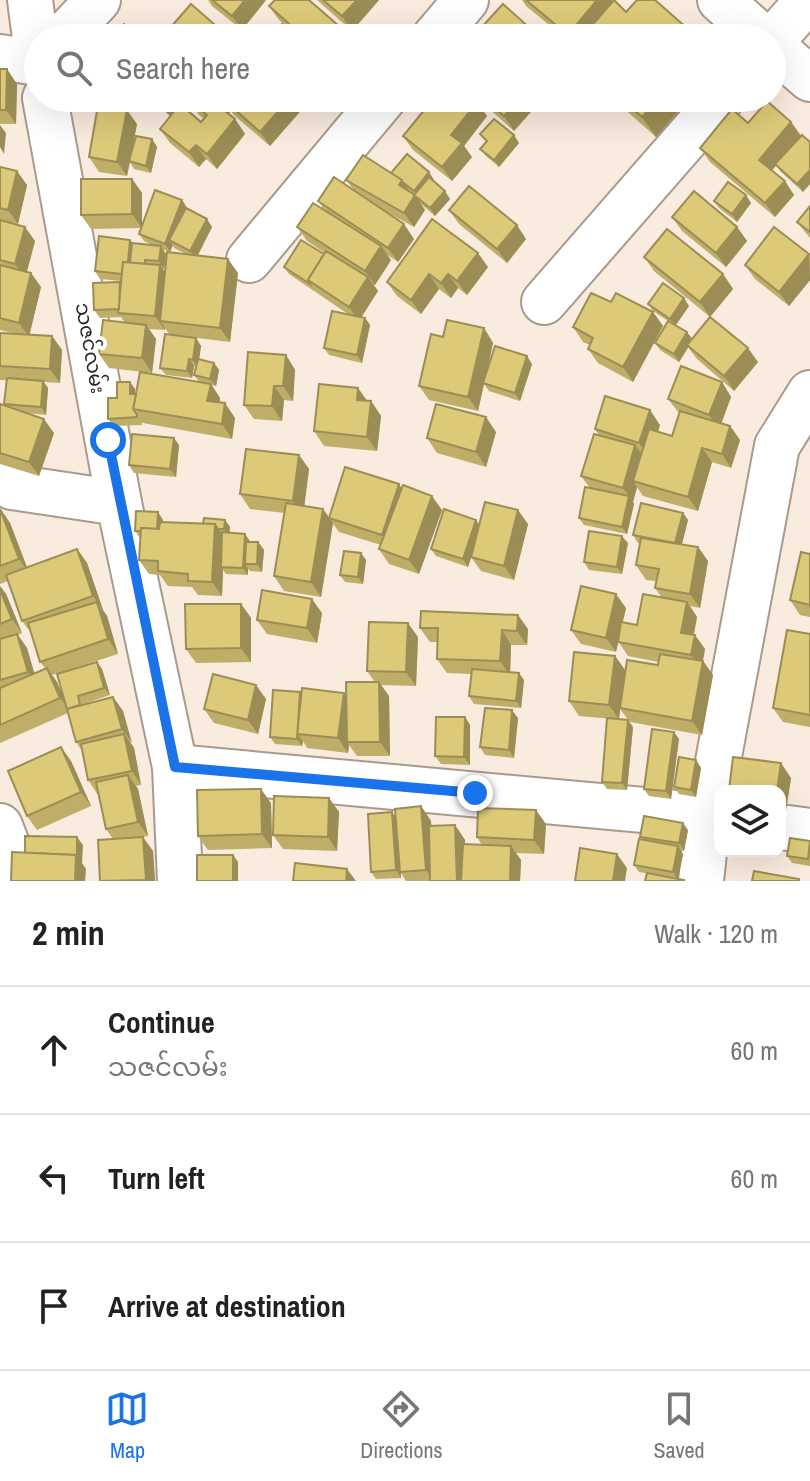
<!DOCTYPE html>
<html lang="en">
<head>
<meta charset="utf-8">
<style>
	:root { --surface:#fff; --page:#f2f2f2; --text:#222; --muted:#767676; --line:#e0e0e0; --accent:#1a73e8 }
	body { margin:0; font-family:"Archivo Narrow","Noto Sans Myanmar",sans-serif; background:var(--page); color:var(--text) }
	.controls { position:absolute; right:24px; bottom:24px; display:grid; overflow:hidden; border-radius:16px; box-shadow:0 8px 32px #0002 }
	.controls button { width:72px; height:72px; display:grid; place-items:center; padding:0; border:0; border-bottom:2px solid var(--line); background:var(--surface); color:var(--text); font:40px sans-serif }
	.stop { position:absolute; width:24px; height:24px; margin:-18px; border:6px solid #1a73e8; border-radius:50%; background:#fff }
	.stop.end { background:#1a73e8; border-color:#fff; box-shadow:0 2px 8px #0008 }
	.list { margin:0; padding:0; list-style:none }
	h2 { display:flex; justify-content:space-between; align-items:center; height:104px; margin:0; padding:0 32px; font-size:34px }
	h2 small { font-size:26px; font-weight:400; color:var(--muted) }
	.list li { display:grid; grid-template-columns:52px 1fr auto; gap:24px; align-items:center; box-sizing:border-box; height:128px; padding:0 32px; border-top:2px solid var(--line) }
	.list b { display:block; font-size:30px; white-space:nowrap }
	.list p { margin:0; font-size:26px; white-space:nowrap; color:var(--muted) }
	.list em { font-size:26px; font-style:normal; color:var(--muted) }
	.icon { flex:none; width:44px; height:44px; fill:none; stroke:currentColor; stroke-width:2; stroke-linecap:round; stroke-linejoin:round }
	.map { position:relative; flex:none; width:810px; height:881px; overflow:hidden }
	.search { position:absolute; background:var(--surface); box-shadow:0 8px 32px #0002; left:24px; right:24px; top:24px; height:88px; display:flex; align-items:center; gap:20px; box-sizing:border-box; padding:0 28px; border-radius:44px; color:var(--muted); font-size:30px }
	.sheet { height:488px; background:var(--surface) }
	nav { display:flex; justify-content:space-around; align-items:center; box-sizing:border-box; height:112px; border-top:2px solid var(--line); background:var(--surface); font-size:22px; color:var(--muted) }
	nav a { display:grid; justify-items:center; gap:4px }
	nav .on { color:var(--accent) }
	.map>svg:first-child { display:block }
</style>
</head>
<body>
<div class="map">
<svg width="810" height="881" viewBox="0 0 810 881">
	<rect width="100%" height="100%" fill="#f9ebdd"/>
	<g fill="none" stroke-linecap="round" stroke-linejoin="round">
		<defs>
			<g id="minor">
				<polyline points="30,0 38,61"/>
				<polyline points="720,0 763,38"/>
				<polyline points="62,38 98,0"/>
				<polyline points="434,38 466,0"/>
				<polyline points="772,41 808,0"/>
				<polyline points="772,46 810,79"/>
				<polyline points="0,57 38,63"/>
				<polyline points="45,98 119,503 175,767 180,881"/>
				<polyline points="249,260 384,98"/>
				<polyline points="544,302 722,98"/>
				<polyline points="0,478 12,487 119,503"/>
				<polyline points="175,767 720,817"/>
				<polyline points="0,826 13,860 8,881"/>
				<polyline points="780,827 810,831"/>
				<polyline points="701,881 708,815 777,446 810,393"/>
			</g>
		</defs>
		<use href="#minor" stroke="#a89b8e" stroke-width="48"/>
		<use href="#minor" stroke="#fff" stroke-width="44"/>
	</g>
	<g fill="#beae68" fill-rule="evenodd">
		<polygon points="208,0 266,0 242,30 212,6"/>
		<polygon points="317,0 379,0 352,31"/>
		<polygon points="522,0 612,0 626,12 696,36 697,38 565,38 526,6"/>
		<polygon points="269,6 347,38 299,38 279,20"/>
		<polygon points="0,69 17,84 16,124 0,124"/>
		<polygon points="124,98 139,98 131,106"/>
		<path d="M150,98H311V99L270,146L234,115L231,111L228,114L235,119L245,134L217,169L206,159L199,167L170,143L160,129L170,116ZM191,103L199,115L204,119L201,122L186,109Z"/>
		<polygon points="477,98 532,98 537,105 514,131"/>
		<polygon points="612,98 690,98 656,137"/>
		<polygon points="477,102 487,116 464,146 472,157 452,181 413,150 403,136"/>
		<polygon points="791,122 801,136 803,192 780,171 776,165 772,170 794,195 775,217 710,162 700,148 748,123"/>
		<polygon points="137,124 131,152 157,147 151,173 134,169 130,162 127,176 99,172 89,157"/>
		<polygon points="480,134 514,135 519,143 499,167 486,156 480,149 486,142"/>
		<polygon points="0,167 27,185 18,224 0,220"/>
		<polygon points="392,174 434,180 433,181 450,199 435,216 421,204 425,210 414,227 378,207 414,239 398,262 386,254 391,260 375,285 373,284 378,291 361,317 365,318 370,325 362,363 329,355 324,348 348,314 289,274 284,267 324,254 325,253 307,241 297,227 326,211 318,201 354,190 346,180"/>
		<path d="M132,179L142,193V226L182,200L187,208L212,227L197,256L238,273L230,342L173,335L196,338L201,346L199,359L214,363L219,370L216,386L211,385L220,398V403L235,418L232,439L143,423L142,422V425L114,426L108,419L117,398L130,382L135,389V394L199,382L194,375L196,367L194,366L192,378L166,375L160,368L170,335L165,328V330L149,329L156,339L152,373L109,368L99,354L125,323L121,317L100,318L94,310L121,284V281L100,279L95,271L130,240L133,243L154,246L144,241L139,234L141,228L91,229L81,215ZM173,245L174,248L188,255L165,273L162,269H164L166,254L162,249L170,252Z"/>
		<polygon points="714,201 751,203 737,222 719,208"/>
		<polygon points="810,206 810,238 797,222"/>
		<polygon points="449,210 526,239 507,263 459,224"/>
		<polygon points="672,217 737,227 747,241 726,267 682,231"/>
		<polygon points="0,220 35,241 27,272 31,273 41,287 29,335 52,336 62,350 60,383 44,382 48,388 46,415 26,413 54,433 39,476 0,464 0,404 6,406 4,404 7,380 0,380 0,333 16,334 0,330"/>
		<polygon points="774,227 810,255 810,280 789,306 755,279 745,265"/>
		<polygon points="644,257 723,274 733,289 710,317 758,362 734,391 697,359 688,347 679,362 660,350 655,343 668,321 653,311 648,304 689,306 676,325 687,332 692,339 710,317 654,271"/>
		<polygon points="488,267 467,295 458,288 451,298 439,289 421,314 397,296 387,282"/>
		<polygon points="611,302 653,312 663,326 633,382 598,363 588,349 590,345 583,342 573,327"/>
		<polygon points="484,328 493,343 486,375 532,364 520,401 489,391 484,384 478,411 429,400 419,386 443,337"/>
		<polygon points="286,355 295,370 293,401 284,400 282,421 254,419 244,405"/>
		<polygon points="722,382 731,397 721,423 730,426 740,440 731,468 712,462 698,511 643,496 637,487 633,502 634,504 627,534 584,525 579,518 590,488 581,476 599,435 595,429 660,425 658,432 672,436 679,413 668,399"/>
		<polygon points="371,401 381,416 377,451 324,446 314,431"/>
		<polygon points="496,432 486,467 437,453 427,438"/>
		<polygon points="179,445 176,477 134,473 129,465"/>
		<polygon points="299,455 309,469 304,506 323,509 333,523 321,597 284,591 274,576 285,513 250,509 240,494"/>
		<polygon points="399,484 402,489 442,510 419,574 389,564 379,549 381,545 339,532 329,518"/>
		<polygon points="0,509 10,523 27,567 77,549 87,563 103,610 107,616 118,654 52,675 57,682 64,699 97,662 102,669 110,695 83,704 84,705 113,697 123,711 131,743 134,748 141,785 136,786 138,789 148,836 142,837 153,851 155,881 100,881 113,839 106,829 98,795 88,780 82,751 76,742 68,713 0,743 0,586 6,594 22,633 18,635 27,648 34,673 45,668 40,662 32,634 22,621 8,581 0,584"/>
		<polygon points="683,513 688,520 682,544 698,547 708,561 700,608 690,606 697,617 694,635 705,649 703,661 713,675 702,735 630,722 620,709 619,719 633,727 627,790 607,789 602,782 613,719 579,716 569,701 615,656 625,670 623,690 658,665 658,662 628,656 618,641 616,652 581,644 571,630 626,608 622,622 637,625 662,598 655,588 656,581 646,580 636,565 640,543 638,543 633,535"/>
		<polygon points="163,520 163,522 203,524 225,520 230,527 229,533 250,542 258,542 264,550 262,572 250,571 248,569 248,575 226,574 223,570 222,596 198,595 192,587 168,586 160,575 149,574 139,560 140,538 135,531"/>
		<polygon points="476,520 479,525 528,524 514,580 481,571 471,557 468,567 436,556 431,549"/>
		<polygon points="628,543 622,574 589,570 584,562"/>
		<polygon points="810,554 810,617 800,615 790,600"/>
		<polygon points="366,560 363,584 345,582 340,575"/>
		<polygon points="241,604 251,618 251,662 196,663 186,649"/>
		<polygon points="322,613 317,643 267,634 257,620"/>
		<polygon points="420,628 528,629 527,645 511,645 510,672 524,680 521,708 474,704 469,696 471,674 447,673 437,659 438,642 430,642"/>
		<polygon points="810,634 810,727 783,722 773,708"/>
		<polygon points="418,637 416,686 381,685 389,696 390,756 357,756 349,745 348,753 307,748 303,741 302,746 275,744 270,737 302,694 346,696 375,682 367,671"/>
		<polygon points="266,699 258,734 214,723 204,709"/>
		<polygon points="465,717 470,725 470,765 441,764 435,756"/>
		<polygon points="518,718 514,758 485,755 480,747"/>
		<polygon points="679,739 671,799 649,796 644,789"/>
		<polygon points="696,760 701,768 696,797 679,794 674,787"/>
		<polygon points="71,761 91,806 37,830 27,816"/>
		<polygon points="791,778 786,810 780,809 780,791 730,791 729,790"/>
		<polygon points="329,798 339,812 337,851 283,849 273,835"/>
		<polygon points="271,803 272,848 208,850 198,836"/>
		<polygon points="421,806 431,821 431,826 455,825 465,840 465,844 482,845 477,837 546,824 544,854 516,853 521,860 520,881 406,881 401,873 401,878 376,879 371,872 392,812 395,816"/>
		<polygon points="688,830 684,851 680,850 683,854 678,878 639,872 634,865 642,839 640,837"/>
		<polygon points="810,841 810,866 792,863 787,856"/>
	</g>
	<g fill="#9b8d55">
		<polygon points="245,0 266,0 242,30 232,16"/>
		<polygon points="357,0 379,0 352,31 342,16"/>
		<polygon points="597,0 612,0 615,5 587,38 570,38 568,35"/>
		<polygon points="214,24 219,31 213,38 202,38"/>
		<polygon points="339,26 347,38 328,38"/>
		<polygon points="7,69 17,84 16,124 6,110"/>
		<polygon points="184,98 195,98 189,100 191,103 176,121 170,114"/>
		<polygon points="219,98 241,98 224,100 231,111 225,118 215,103"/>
		<polygon points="290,98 311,99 270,146 260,132"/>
		<polygon points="520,98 532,98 537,105 514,131 504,116"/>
		<polygon points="659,98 690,98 656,137 642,117"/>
		<polygon points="477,102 487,116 464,146 472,157 452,181 442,167 451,135"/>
		<polygon points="127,110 137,124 127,176 117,162"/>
		<polygon points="235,119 245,134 217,169 207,154"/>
		<polygon points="791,122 801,136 769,174 759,160"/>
		<polygon points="0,125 6,133 4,154 0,147"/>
		<polygon points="514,135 519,143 499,167 494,160"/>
		<polygon points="152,139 157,147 151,173 146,166"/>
		<polygon points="196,145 206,159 199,167 189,152"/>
		<polygon points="810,170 810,184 803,192 797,184"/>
		<polygon points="17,171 27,185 18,224 8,210"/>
		<polygon points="429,172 434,180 419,198 414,191"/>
		<polygon points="132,179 142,193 142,228 132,214"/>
		<polygon points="402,180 412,195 399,185"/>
		<polygon points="785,181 794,195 775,217 765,203"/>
		<polygon points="445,191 450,199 435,216 430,208"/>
		<polygon points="415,195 425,210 414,227 404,213"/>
		<polygon points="746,195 751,203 737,222 732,214"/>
		<polygon points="182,200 187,208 174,242 169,240 173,245 170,252 165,244"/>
		<polygon points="207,219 212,227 196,259 190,251"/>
		<polygon points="404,224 414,239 398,262 388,248"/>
		<polygon points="517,225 526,239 507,263 497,249"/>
		<polygon points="25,227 35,241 25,278 15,264"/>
		<polygon points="737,227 747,241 726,267 716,253"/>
		<polygon points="130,240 135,247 126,275"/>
		<polygon points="161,246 166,254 164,269 159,261"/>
		<polygon points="381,246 391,260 375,285 365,271"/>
		<polygon points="478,253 488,267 467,295 457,281"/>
		<polygon points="809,254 810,280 789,306 779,292"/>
		<polygon points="228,259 238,273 230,342 220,328"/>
		<polygon points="160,265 170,279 160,321 165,328 165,330 155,316"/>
		<polygon points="31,273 41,287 29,337 19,323"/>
		<polygon points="429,274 439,289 421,314 411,300"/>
		<polygon points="448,274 458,288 451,298 441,283"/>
		<polygon points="723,274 733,289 710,317 700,302"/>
		<polygon points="368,277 378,291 359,321 349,307"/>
		<polygon points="684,298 689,306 675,326 670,319"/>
		<polygon points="653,312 663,326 633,382 623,367"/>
		<polygon points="365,318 370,325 362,363 357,355"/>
		<polygon points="146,325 156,339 152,373 142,358"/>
		<polygon points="484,328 493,343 478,411 468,397"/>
		<polygon points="687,332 693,340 679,362 674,354"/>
		<polygon points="52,336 62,350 60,383 50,369"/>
		<polygon points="196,338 201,346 198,367 193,360"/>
		<polygon points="748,348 758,362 734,391 724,376"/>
		<polygon points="286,355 295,370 293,401 283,386"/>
		<polygon points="527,356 532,364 520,401 515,393"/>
		<polygon points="189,359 194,366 192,378 187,371"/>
		<polygon points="214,363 219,370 216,386 210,379"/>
		<polygon points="43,381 48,388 46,415 41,407"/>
		<polygon points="130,382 135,389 135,401 130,394"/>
		<polygon points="722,382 731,397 719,430 709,415"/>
		<polygon points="211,384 220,398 217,415 207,401"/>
		<polygon points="274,386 284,400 282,421 272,406"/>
		<polygon points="358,388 368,402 357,400"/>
		<polygon points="371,401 381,416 377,451 367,437"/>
		<polygon points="225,403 235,418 232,439 222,424"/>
		<polygon points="650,410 660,425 649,457 639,443"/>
		<polygon points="486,417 496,432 486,467 476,452"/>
		<polygon points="44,419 54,433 39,476 29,462"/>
		<polygon points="730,426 740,440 731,468 722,454"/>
		<polygon points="174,438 179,445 176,477 170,469"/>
		<polygon points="635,445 645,459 633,481 637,487 633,502 634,504 627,534 622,527 629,496 623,488"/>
		<polygon points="702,448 712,462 698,511 688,497"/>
		<polygon points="299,455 309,469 303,516 293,501"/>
		<polygon points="399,484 408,499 392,549 382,535"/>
		<polygon points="432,496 442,510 419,574 409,560"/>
		<polygon points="0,508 10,523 29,573 19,559"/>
		<polygon points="323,509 333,523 321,597 311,582"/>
		<polygon points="518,510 528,524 514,580 504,566"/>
		<polygon points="158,512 163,520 162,540 157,533"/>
		<polygon points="683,513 688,520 680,552 675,545"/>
		<polygon points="225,520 230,527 229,537 224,529"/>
		<polygon points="476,520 481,528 468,567 463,559"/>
		<polygon points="215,524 225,539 221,567 223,570 222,596 212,582"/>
		<polygon points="245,534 250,541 245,564 248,569 248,575 243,568"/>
		<polygon points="622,536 628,543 622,574 617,567"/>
		<polygon points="258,542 264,550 262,572 257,564"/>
		<polygon points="698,547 708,561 700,608 690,594"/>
		<polygon points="77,549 87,563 103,610 93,596"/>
		<polygon points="361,553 366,560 363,584 358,577"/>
		<polygon points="0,586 6,594 22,633 12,619 0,590"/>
		<polygon points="616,594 626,608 616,652 606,638"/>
		<polygon points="312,599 322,613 317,643 307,628"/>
		<polygon points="97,602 107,616 118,654 108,639"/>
		<polygon points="687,602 697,617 691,647 681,633"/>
		<polygon points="241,604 251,618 251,662 241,648"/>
		<polygon points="518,615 528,629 527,645 517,631"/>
		<polygon points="408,623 418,637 416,686 406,672"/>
		<polygon points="502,630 511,645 510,675 500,661"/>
		<polygon points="17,634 27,648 38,686 28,672"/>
		<polygon points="695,635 705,649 701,669 691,655"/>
		<polygon points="615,656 625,670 619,719 609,705"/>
		<polygon points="703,661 713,675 702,735 692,721"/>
		<polygon points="97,662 102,669 110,695 104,688"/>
		<polygon points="47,668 57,682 69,709 60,698"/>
		<polygon points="519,673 524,680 521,708 516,701"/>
		<polygon points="379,682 389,696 390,756 380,742"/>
		<polygon points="256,685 266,699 258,734 248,720"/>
		<polygon points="344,693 354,707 347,742 349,745 348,753 338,738"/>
		<polygon points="113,697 123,711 132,743 122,729"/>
		<polygon points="512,710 518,718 514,758 509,750"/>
		<polygon points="465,717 470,725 470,765 464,757"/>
		<polygon points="628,720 633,727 627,790 622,783"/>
		<polygon points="674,732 679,739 671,799 666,791"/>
		<polygon points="124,734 134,748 141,785 132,771"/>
		<polygon points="297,734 303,741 302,746 297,739"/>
		<polygon points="61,747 71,761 91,806 81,792"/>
		<polygon points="696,760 701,768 696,797 691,790"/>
		<polygon points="781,763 791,778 786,810 780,801 780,791 777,791"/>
		<polygon points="128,775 138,789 148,836 138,822"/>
		<polygon points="261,789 271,803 272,848 262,834"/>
		<polygon points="329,798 339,812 337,851 328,837"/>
		<polygon points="421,806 431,821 436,881 434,881 426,870"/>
		<polygon points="536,810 546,824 544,854 534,840"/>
		<polygon points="392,812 397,819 401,878 396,870"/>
		<polygon points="683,823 688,830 684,851 679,843"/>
		<polygon points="455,825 465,840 466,881 457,881"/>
		<polygon points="77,837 83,845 82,863 86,869 85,881 75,881"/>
		<polygon points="143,837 153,851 155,881 146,881"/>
		<polygon points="511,846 521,860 520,881 510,881"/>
		<polygon points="678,846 683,854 678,880 673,872"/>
		<polygon points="617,854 627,868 625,881 613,881"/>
		<polygon points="233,855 238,862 238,881 233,881"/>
		<polygon points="347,869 356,881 346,881"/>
	</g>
	<g fill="#ddca79" stroke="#9b8d55" stroke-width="2">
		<polygon points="212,0 245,0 232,16"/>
		<polygon points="275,0 309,0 339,26 328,38 305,38 269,6"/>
		<polygon points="323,0 357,0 342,16"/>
		<polygon points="526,0 597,0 568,35"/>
		<polygon points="614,0 626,12 637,0 655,0 696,36 694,38 581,38"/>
		<polygon points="191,4 214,24 202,38 165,38 163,36"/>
		<polygon points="503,4 541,38 490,38 480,29"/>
		<polygon points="124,24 134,34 142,27 152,38 110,38"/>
		<polygon points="282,24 298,38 269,38"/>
		<polygon points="0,69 7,69 6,110 0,110"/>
		<polygon points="152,98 184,98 170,114"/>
		<polygon points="191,98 219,98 215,103 235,119 207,154 196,145 189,152 160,129 180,104 201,122 207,115 189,100"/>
		<polygon points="226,98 290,98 260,132 224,100"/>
		<polygon points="434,98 472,98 477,102 451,135 462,143 442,167 403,136"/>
		<polygon points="483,98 520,98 504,116"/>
		<polygon points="621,98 659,98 642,117"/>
		<polygon points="767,101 791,122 759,160 785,181 765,203 700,148 732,109 748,123"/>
		<polygon points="98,105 127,110 117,162 89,157"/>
		<polygon points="494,119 514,135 494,160 480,149 487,141 480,134"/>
		<polygon points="802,135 810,142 810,170 797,184 775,164"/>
		<polygon points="136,136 152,139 146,166 129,161"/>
		<polygon points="407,154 429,172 414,191 391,173"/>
		<polygon points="363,155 402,180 399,185 415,195 404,213 346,180"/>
		<polygon points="0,167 17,171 8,210 0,208"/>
		<polygon points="334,177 404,224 388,248 318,201"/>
		<polygon points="429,177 445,191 430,208 414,195"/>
		<polygon points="81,179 132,179 132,214 81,215"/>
		<polygon points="728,182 746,195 732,214 714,201"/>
		<polygon points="469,186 517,225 497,249 449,210"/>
		<polygon points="155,190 182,200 165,244 139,234"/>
		<polygon points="694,191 737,227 716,253 672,217"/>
		<polygon points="313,203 381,246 365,271 297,227"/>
		<polygon points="810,206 810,232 797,222"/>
		<polygon points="186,208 207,219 190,251 169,240"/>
		<polygon points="432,219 478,253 457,281 448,274 441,283 429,274 411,300 387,282"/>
		<polygon points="0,220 25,227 15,264 0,260"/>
		<polygon points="774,227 809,254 779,292 745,265"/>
		<polygon points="667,229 723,274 700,302 644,257"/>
		<polygon points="99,236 130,240 128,262 123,262 122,274 95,271"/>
		<polygon points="301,240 324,254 308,280 310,284 284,267"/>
		<polygon points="132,243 161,246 159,261 145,260 145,264 130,263"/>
		<polygon points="326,251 368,277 349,307 308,280"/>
		<polygon points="167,252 228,259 220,328 160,321"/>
		<polygon points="123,262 160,265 155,316 118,313"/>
		<polygon points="0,265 31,273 19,323 0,318"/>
		<polygon points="120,282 119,309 94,310 93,283"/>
		<polygon points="663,283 684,298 670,319 648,304"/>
		<polygon points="591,293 611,302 616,293 653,312 623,367 588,349 593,338 573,327"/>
		<polygon points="332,311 365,318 357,355 324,348"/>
		<polygon points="710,317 748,348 724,376 687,345"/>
		<polygon points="103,320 146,325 142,358 99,354"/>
		<polygon points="447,320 484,328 468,397 419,386 431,334 443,337"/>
		<polygon points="668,321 687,332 674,354 655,343"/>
		<polygon points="0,333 52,336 50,369 0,366"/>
		<polygon points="165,334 196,338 193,360 189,359 187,371 160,368"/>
		<polygon points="495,346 527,356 515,393 483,383"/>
		<polygon points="248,352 286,355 283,386 274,386 272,406 244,405"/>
		<polygon points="198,359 214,363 210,379 194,375"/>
		<polygon points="681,366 722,382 709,415 668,399"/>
		<polygon points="140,372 211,384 207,401 225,403 222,424 133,409"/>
		<polygon points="7,378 43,381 41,407 4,404"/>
		<polygon points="117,382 130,382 130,394 136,394 133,409 137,415 137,417 108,419 108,398 117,398"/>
		<polygon points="319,384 358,388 357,400 371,401 367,437 314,431"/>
		<polygon points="605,396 650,410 639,443 595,429"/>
		<polygon points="0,404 44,419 29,462 0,453"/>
		<polygon points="436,404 486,417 476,452 427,438"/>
		<polygon points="680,411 730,426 722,454 702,448 688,497 633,481 649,429 672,436"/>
		<polygon points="132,434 174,438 170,469 129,465"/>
		<polygon points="594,434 635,445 623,488 581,476"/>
		<polygon points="246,449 299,455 293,501 240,494"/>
		<polygon points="345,467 399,484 382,535 329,518"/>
		<polygon points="403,485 432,496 409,560 379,549"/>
		<polygon points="585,487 629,496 622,527 579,518"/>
		<polygon points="485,502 518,510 504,566 471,557"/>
		<polygon points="286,503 323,509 311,582 274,576"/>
		<polygon points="641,503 683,513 675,543 633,535"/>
		<polygon points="0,509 19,559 0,566"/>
		<polygon points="444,509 476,520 463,559 431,549"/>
		<polygon points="136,511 158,512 157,529 141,528 141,531 135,531"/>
		<polygon points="204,518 225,520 224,529 218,529 215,524 203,524"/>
		<polygon points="160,522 215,524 212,582 188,581 188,574 158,571 158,561 139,560 141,528 159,529"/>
		<polygon points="589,531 622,536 617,567 584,562"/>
		<polygon points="222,532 245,534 243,568 221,567"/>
		<polygon points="641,538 698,547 690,594 655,588 659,569 636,565"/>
		<polygon points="246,542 258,542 257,564 245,564"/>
		<polygon points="77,549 93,596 22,621 6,575"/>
		<polygon points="344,551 361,553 358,577 340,575"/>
		<polygon points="801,552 810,554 810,605 790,600"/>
		<polygon points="581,586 616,594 606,638 571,630"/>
		<polygon points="0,590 12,619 0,624"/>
		<polygon points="262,590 312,599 307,628 257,620"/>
		<polygon points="643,594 687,602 681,633 695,635 691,655 618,642 621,622 637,625"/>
		<polygon points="97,602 108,639 40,662 28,623"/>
		<polygon points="185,604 241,604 241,648 186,649"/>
		<polygon points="421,611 518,615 517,631 502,630 500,661 437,659 438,628 420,628"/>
		<polygon points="369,622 408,623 406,672 367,671"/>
		<polygon points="787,630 810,634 810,715 773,708"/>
		<polygon points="17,634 28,672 0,680 0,639"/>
		<polygon points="574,652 615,656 609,705 569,701"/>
		<polygon points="660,654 703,661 692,721 620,708 627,660 658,665"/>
		<polygon points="97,662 104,688 78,696 80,705 67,709 57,674"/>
		<polygon points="47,668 60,698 0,725 0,688"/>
		<polygon points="472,669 519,673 516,701 469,696"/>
		<polygon points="213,674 256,685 248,720 204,709"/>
		<polygon points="346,682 379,682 380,742 347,742"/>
		<polygon points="302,688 344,693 338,738 297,734"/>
		<polygon points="273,690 300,692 297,739 270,737"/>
		<polygon points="113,697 122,729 76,742 67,709"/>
		<polygon points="485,708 512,710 509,750 480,747"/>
		<polygon points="436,717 465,717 464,757 435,756"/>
		<polygon points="607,718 628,720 622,783 602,782"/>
		<polygon points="652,729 674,732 666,791 644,789"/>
		<polygon points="124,734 132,771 88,780 81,744"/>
		<polygon points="61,747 81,792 27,816 8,771"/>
		<polygon points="679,757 696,760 691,790 674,787"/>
		<polygon points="733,757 781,763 777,791 729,790"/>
		<polygon points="128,775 138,822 106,829 96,782"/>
		<polygon points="261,789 262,834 198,836 197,790"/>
		<polygon points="274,796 329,798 328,837 273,835"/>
		<polygon points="421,806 426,870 400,872 395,809"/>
		<polygon points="478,808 536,810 534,840 477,837"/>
		<polygon points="392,812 396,870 371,872 368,814"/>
		<polygon points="644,816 683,823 679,843 640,837"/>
		<polygon points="455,825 457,881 430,881 429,826"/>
		<polygon points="25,836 77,837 77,856 76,855 25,853"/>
		<polygon points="143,837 146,880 100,881 98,840"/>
		<polygon points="790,838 810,841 808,859 787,856"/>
		<polygon points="639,839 678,846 673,872 634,865"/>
		<polygon points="463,844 511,846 510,881 461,881"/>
		<polygon points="580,848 617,854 613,881 575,881"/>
		<polygon points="12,852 76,855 75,881 11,881"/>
		<rect x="197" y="855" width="36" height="26"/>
		<polygon points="295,863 347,869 346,881 293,881"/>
		<polygon points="754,871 799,879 799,881 752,881"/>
		<polygon points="647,873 684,880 684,881 645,881"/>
	</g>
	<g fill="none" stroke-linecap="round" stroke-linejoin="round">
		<polyline stroke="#1a73e8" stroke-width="10" points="108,440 175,767 475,793"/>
	</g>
	<g text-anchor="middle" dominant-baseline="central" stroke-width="8" stroke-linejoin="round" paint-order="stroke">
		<g font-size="20" fill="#2b2620" stroke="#fff">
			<text transform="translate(91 348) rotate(80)">သဇင်လမ်း</text>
		</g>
	</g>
</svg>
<div class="controls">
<button><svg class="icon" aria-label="layers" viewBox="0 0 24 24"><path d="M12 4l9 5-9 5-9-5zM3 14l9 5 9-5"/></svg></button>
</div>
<div class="stop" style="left:108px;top:440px"></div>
<div class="stop end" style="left:475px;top:793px"></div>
<div class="search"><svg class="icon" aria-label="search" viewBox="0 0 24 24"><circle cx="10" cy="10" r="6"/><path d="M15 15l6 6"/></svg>Search here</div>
</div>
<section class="sheet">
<h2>2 min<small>Walk · 120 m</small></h2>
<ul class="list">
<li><svg class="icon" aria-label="ahead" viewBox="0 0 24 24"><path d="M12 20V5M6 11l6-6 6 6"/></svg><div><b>Continue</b><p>သဇင်လမ်း</p></div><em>60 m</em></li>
<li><svg class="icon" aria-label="left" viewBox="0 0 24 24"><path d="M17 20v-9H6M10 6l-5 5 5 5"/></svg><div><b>Turn left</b></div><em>60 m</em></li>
<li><svg class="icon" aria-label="arrive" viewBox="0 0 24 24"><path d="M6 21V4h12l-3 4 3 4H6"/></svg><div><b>Arrive at destination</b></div></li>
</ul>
</section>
<nav>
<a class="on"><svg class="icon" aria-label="map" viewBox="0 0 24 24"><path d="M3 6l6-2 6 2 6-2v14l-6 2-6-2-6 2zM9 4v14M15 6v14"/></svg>Map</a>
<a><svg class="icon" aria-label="directions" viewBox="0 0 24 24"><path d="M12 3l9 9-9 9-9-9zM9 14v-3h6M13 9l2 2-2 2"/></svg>Directions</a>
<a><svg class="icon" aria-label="saved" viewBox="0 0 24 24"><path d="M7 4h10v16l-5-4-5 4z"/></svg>Saved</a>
</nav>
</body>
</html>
